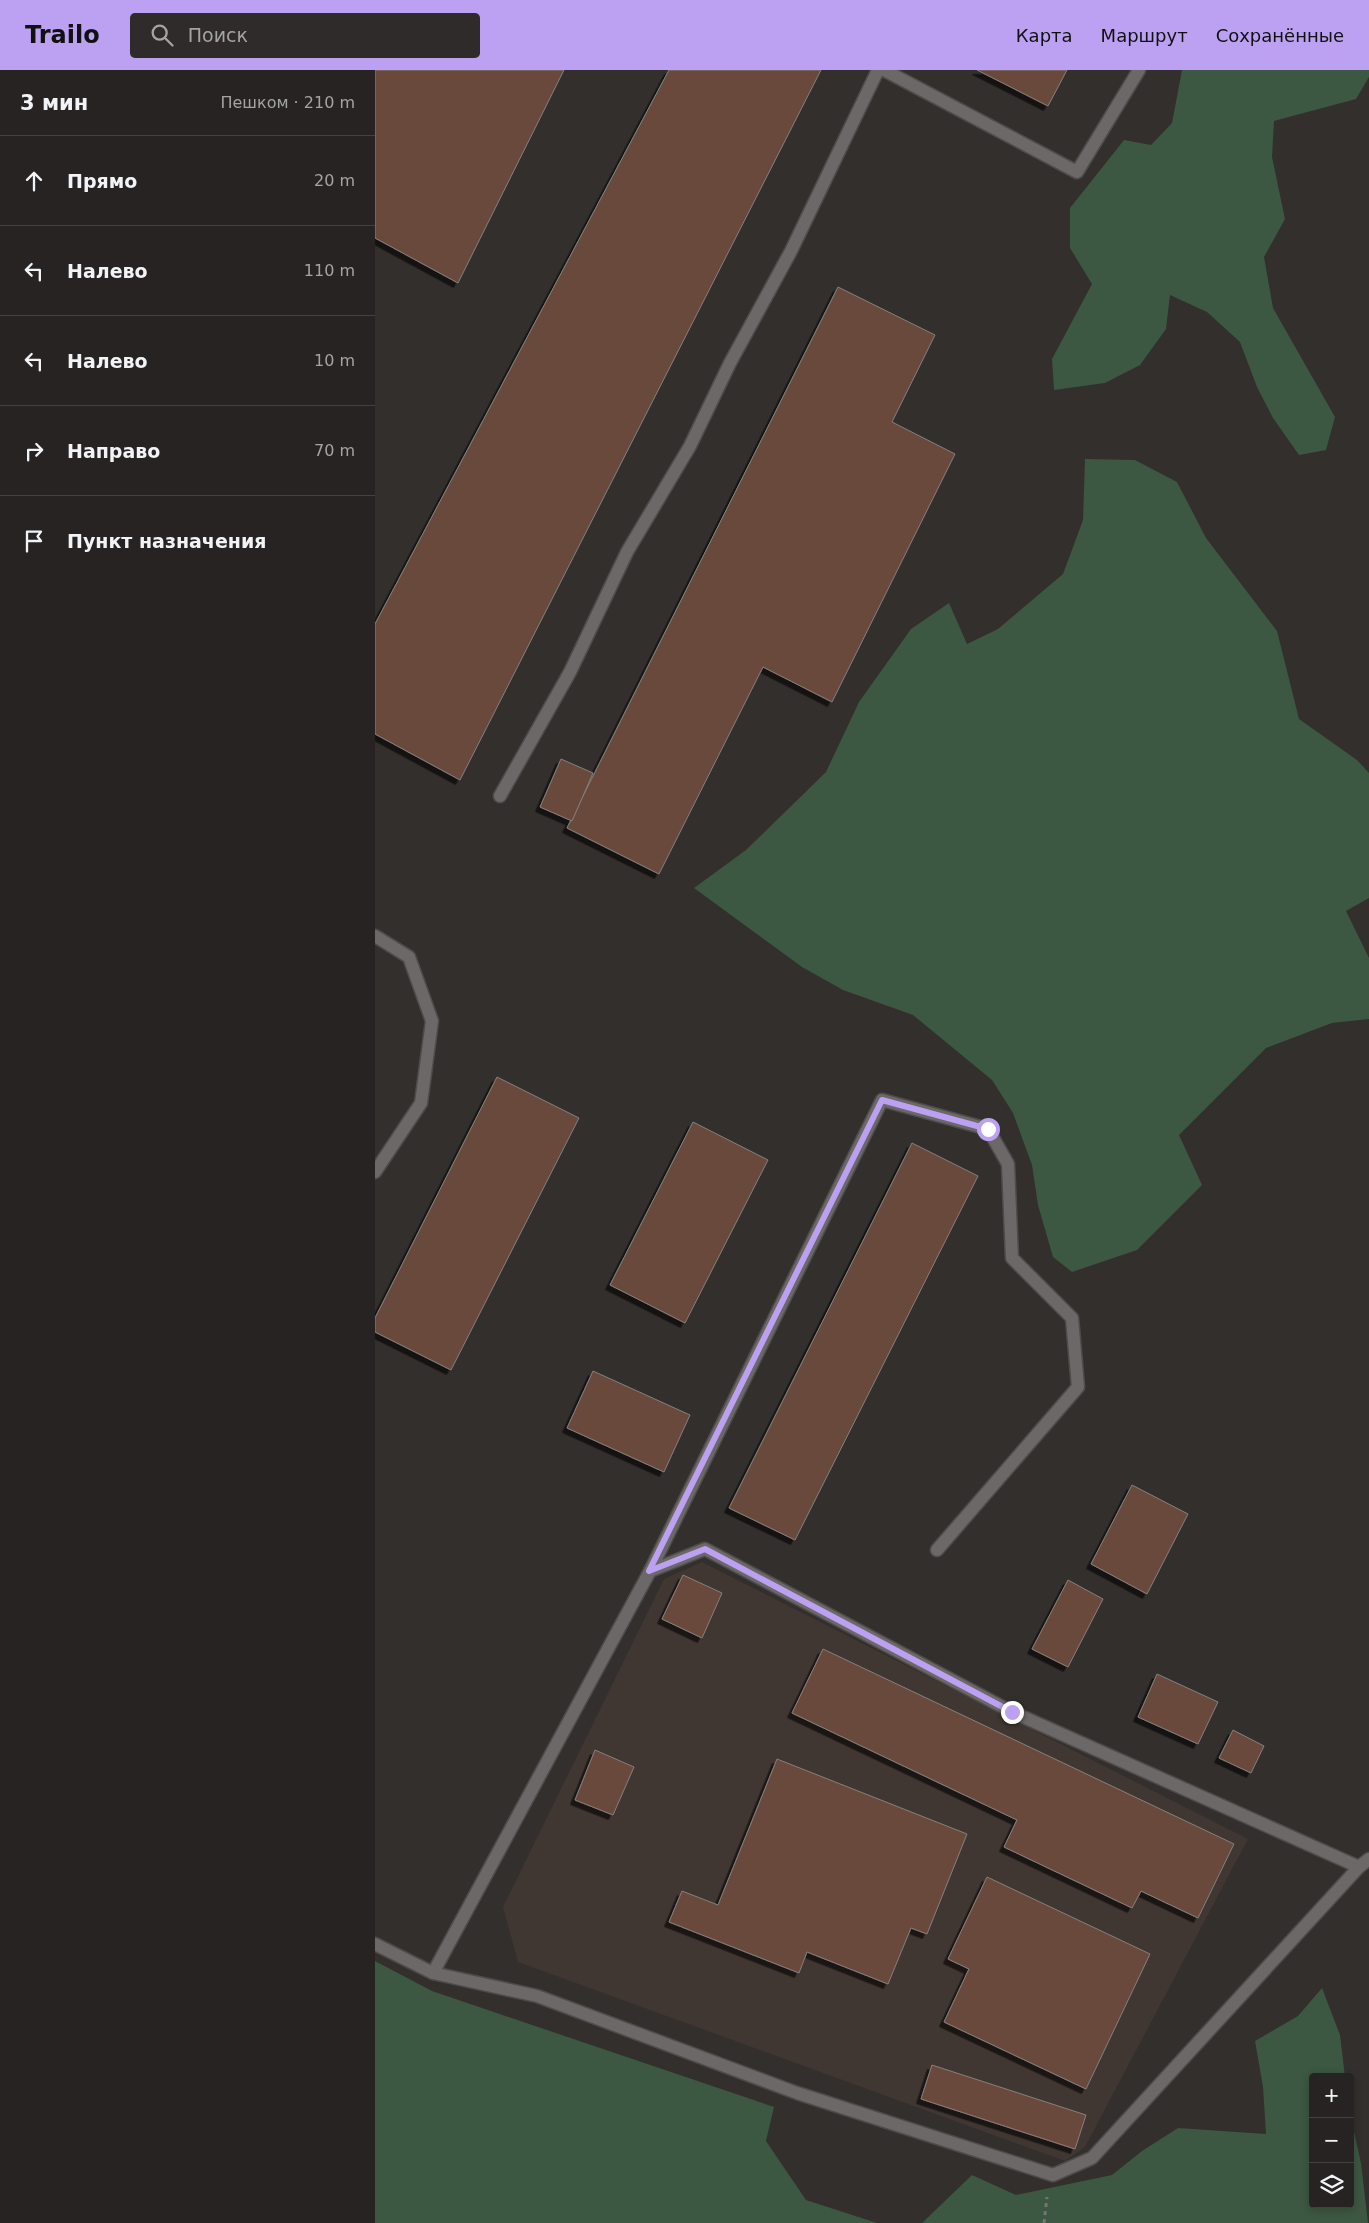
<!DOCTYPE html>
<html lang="ru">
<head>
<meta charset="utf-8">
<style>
	:root { --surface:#262322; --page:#2e2b2a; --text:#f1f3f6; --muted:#a4a4a5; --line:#424040; --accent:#bca0f2 }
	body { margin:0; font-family:"DejaVu Sans",sans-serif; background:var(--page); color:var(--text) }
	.controls { position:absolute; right:15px; bottom:15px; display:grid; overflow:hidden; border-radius:5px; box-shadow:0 2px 8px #0003 }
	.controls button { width:45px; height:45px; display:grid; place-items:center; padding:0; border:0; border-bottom:1px solid var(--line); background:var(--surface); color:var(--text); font:25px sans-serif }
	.stop { position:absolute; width:15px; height:15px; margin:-11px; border:4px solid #bca0f2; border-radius:50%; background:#fff }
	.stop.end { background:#bca0f2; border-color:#fff; box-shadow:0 1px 5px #0008 }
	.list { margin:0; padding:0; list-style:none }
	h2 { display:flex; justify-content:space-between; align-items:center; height:65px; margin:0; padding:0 20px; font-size:21px }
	h2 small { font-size:16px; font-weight:400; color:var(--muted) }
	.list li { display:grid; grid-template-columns:32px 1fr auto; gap:15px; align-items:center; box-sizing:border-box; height:90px; padding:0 20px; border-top:1px solid var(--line) }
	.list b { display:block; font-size:19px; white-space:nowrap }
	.list em { font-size:16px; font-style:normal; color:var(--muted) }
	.icon { flex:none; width:28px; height:28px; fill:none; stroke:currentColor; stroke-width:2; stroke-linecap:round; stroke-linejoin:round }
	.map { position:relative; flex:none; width:994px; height:2153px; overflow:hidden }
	header { display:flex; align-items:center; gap:30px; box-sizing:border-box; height:70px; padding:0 25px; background:var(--accent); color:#111 }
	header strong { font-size:24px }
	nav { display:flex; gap:28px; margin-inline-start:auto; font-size:18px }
	.search { width:350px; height:45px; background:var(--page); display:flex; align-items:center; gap:12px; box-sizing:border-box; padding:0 18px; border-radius:5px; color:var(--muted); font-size:19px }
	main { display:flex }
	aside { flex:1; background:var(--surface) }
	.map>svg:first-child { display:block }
</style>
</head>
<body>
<header>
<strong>Trailo</strong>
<div class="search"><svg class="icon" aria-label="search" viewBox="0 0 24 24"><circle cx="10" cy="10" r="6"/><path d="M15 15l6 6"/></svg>Поиск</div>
<nav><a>Карта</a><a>Маршрут</a><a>Сохранённые</a></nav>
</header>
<main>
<aside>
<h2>3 мин<small>Пешком · 210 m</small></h2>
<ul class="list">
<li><svg class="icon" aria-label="ahead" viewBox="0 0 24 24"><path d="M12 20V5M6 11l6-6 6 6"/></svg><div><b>Прямо</b></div><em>20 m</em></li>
<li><svg class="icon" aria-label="left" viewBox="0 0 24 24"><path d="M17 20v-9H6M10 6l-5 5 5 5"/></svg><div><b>Налево</b></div><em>110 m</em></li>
<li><svg class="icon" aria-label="left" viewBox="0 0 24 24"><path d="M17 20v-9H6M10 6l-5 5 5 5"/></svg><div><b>Налево</b></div><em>10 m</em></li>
<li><svg class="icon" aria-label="right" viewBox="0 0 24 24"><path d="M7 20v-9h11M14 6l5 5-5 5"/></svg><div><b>Направо</b></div><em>70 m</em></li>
<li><svg class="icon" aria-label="arrive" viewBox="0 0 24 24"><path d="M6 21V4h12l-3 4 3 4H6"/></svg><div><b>Пункт назначения</b></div></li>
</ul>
</aside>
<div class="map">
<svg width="994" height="2153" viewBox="0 0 994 2153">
	<defs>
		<filter id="shadow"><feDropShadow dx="-4.5" dy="4.5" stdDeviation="0" flood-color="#0009"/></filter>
	</defs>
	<rect width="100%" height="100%" fill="#322f2d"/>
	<polygon fill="#403632" points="327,1492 873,1769 710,2077 690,2091 143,1892 128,1837 289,1509"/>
	<g fill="#3c5742">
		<polygon points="807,0 994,0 994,7 981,29 899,51 897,87 910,149 889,187 898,238 960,347 951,380 924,385 898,348 882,317 865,272 832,242 795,225 791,259 765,295 730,313 679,320 677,289 717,214 695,178 695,138 749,70 776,75 797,53"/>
		<polygon points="710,389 760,390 802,412 831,468 902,561 924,649 982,690 994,703 994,828 971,841 994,888 994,949 957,953 891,978 804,1065 827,1115 762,1180 697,1202 678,1187 663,1135 657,1095 638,1043 617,1010 538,945 468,920 427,897 319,818 371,780 451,702 484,632 536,559 574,533 592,574 623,559 688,504 708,450"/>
		<polygon points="0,1891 57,1921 399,2037 391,2071 431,2130 502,2153 0,2153"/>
		<polygon points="947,1918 965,1965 970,2007 938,2007 938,2134 975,2134 975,2044 986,2093 993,2153 547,2153 597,2105 641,2125 737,2105 767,2081 803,2058 891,2064 888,2017 880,1971 923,1946"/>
	</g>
	<g fill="#6b4a3d" stroke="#84807e" filter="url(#shadow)">
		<polygon points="0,0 189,0 83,213 0,168"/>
		<polygon points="294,0 446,0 85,710 0,664 0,554"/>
		<polygon points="602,0 692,0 673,36"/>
		<polygon points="463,217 560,265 517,352 580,384 457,632 388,597 284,804 192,758"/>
		<polygon points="186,689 218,703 197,751 165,737"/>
		<polygon points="122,1007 204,1048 76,1300 0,1262 0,1248"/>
		<polygon points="318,1052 393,1090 310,1253 235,1215"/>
		<polygon points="537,1073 603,1106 420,1470 354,1438"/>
		<polygon points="218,1301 315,1345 289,1402 192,1358"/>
		<polygon points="757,1415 813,1444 772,1524 716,1494"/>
		<polygon points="308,1505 347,1523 327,1568 287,1549"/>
		<polygon points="693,1510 728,1529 693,1597 657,1579"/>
		<polygon points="448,1579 859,1774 823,1848 766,1821 757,1838 629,1777 642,1750 417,1643"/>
		<polygon points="782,1604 843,1632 823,1674 763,1647"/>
		<polygon points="858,1660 889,1676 876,1703 844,1688"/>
		<polygon points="220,1680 259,1697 238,1745 200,1730"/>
		<polygon points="402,1689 592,1764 552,1864 536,1858 513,1914 432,1882 424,1903 294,1852 307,1821 343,1835"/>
		<polygon points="612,1807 775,1884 711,2019 569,1952 594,1899 573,1889"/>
		<polygon points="557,1995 711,2045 700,2079 546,2029"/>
	</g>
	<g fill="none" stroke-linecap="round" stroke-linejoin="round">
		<defs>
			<g id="lane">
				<polyline points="275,1501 330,1479 637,1642 984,1797"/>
				<polyline points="58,1903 275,1501 507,1030 613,1059 633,1094 637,1188 697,1248 703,1317 562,1480"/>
			</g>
			<g id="street">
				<polyline points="509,0 702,102 764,0"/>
				<polyline points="125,726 195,602 252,482 315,376 355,293 416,181 503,0"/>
				<polyline points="0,866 34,887 57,951 46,1033 0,1102"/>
				<polyline points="0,1874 58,1903 162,1926 422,2023 678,2105 717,2088 984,1797 994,1789"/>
			</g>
		</defs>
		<use href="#lane" stroke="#4e4b4a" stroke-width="15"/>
		<use href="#street" stroke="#4e4b4a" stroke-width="15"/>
		<polyline stroke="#777573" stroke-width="3" stroke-dasharray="4 4" stroke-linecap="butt" points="669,2153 672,2127"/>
		<use href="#lane" stroke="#6c6867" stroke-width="12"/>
		<use href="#street" stroke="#6c6867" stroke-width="12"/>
	</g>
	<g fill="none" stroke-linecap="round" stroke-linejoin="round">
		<polyline stroke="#bca0f2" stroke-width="6" points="613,1059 507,1030 274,1501 330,1479 637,1642"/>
	</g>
</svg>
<div class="controls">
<button>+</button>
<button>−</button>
<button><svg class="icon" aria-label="layers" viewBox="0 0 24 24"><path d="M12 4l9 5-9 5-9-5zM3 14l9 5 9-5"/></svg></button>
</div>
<div class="stop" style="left:613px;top:1059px"></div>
<div class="stop end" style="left:637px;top:1642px"></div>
</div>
</main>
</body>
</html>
